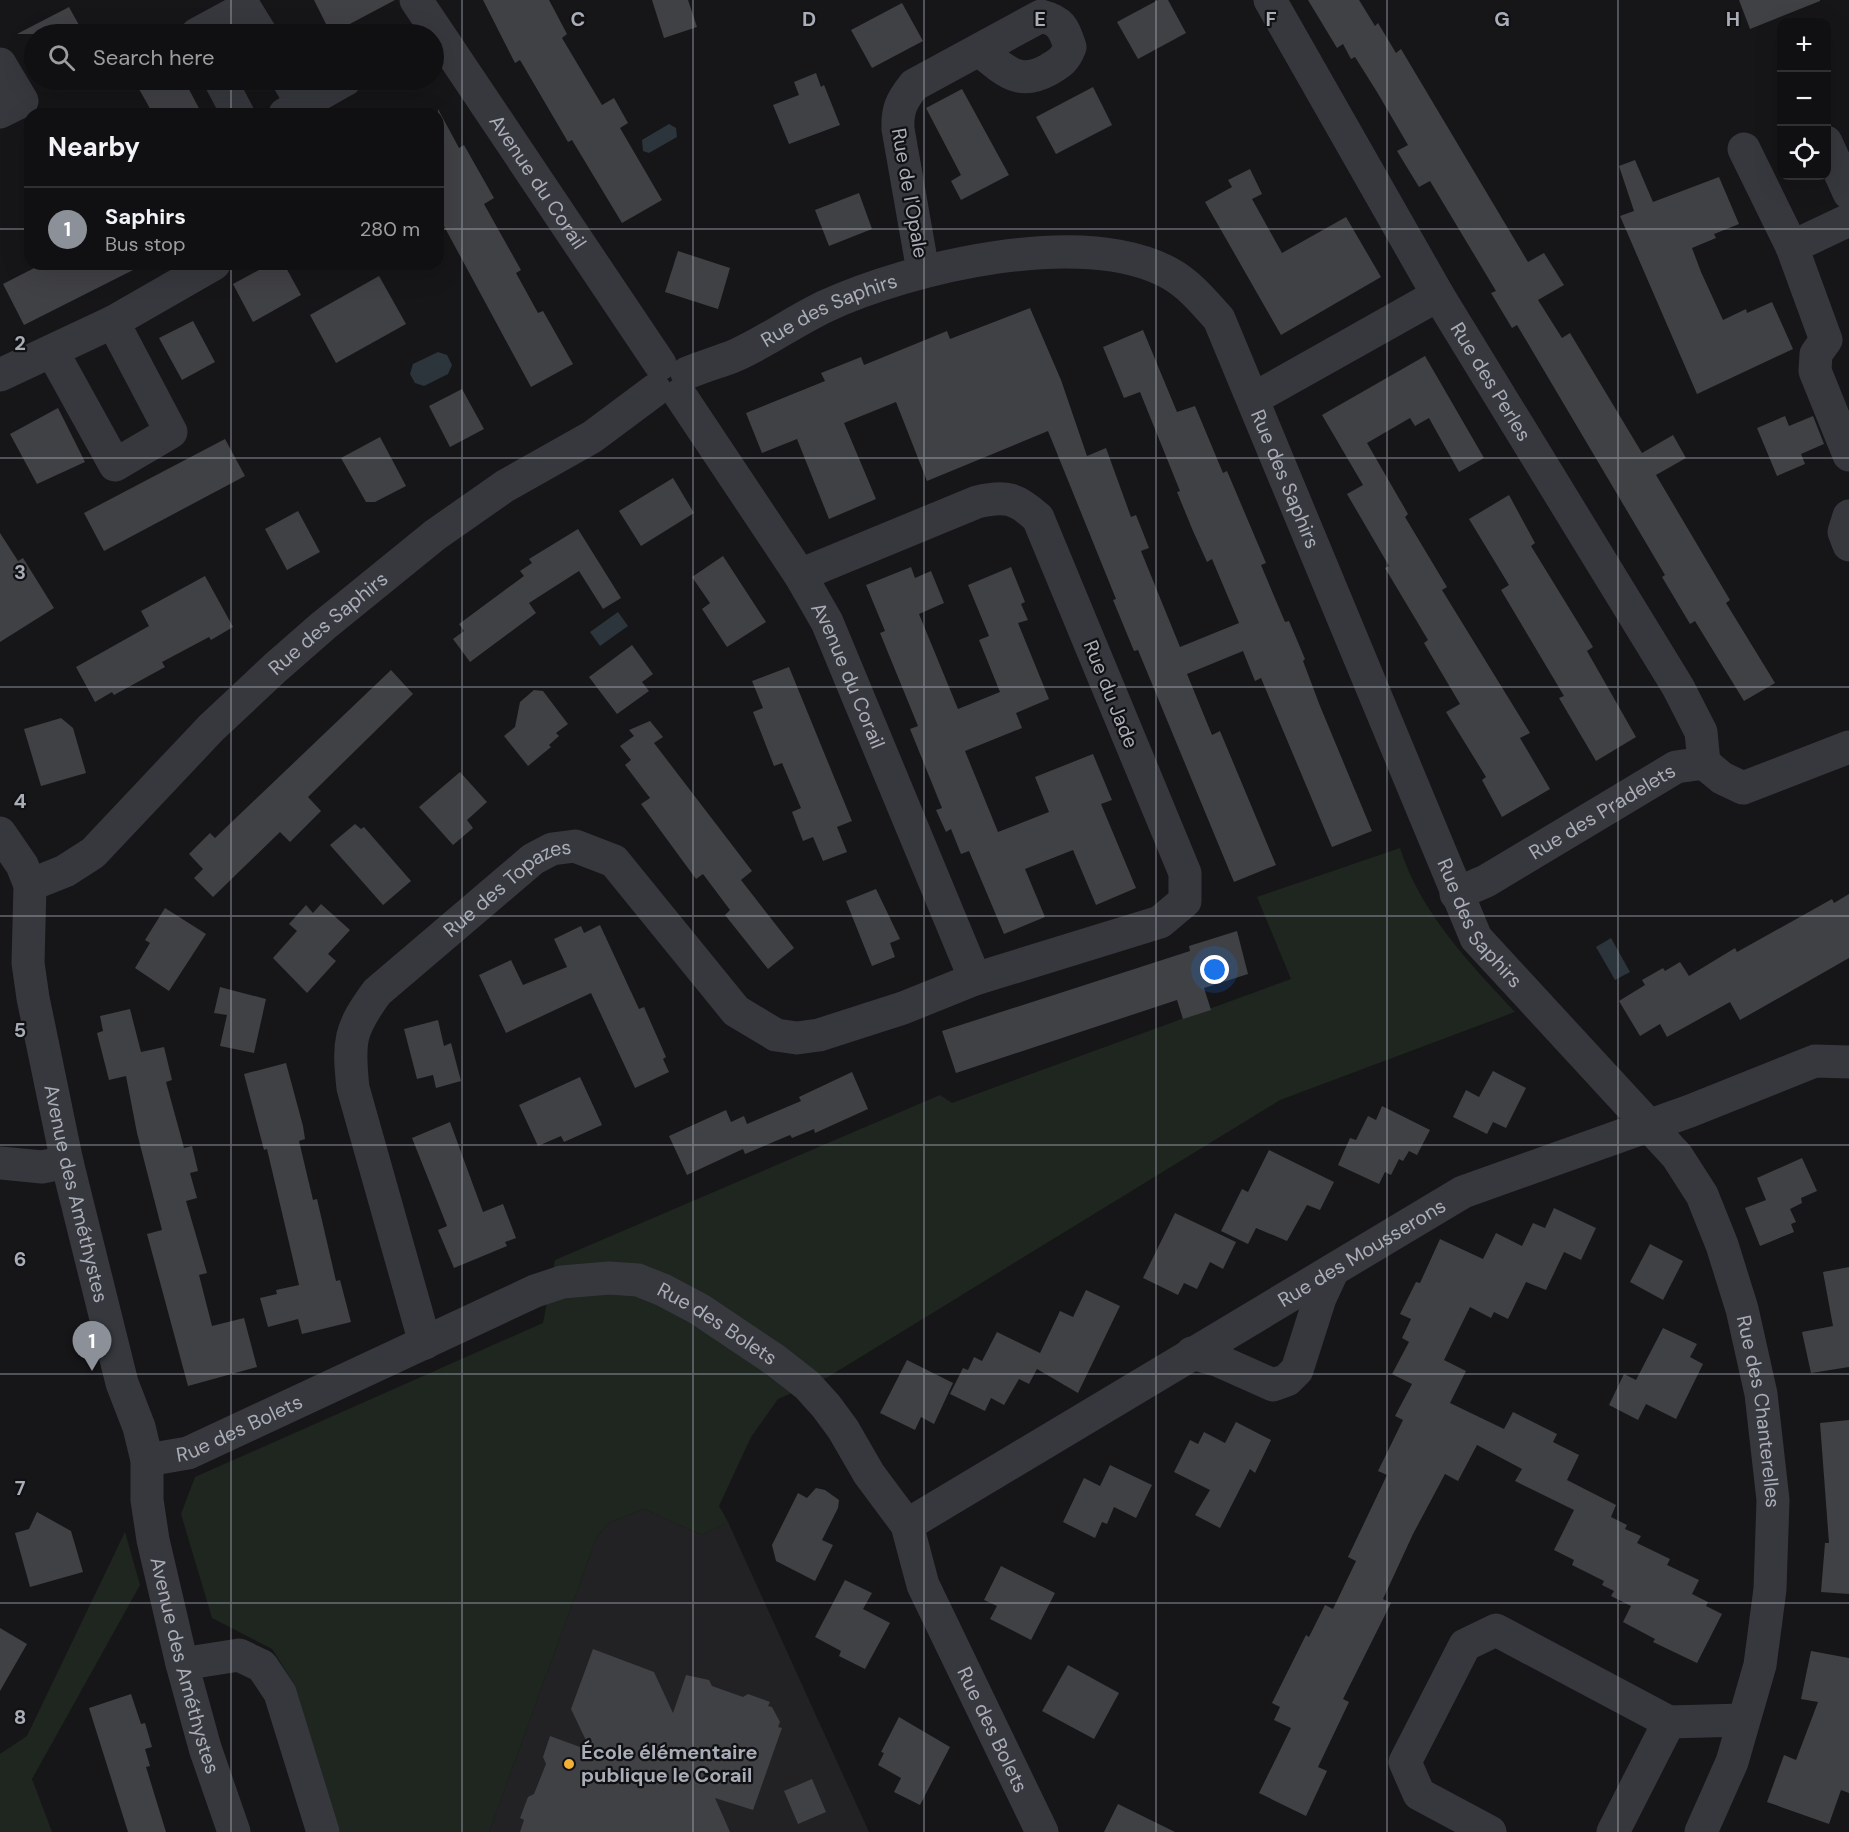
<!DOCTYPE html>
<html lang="en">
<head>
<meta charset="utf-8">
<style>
	:root { --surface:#101012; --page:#19191b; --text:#f1f3f6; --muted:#9c9d9f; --line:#303032; --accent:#8c9099 }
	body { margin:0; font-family:"DM Sans",sans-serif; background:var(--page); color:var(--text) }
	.controls { position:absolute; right:18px; top:18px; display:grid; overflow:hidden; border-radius:12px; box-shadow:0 6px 24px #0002 }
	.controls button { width:54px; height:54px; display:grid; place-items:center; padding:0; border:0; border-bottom:2px solid var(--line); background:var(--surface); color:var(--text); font:30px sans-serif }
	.you { position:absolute; left:1215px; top:970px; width:21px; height:21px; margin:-15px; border:4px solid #fff; border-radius:50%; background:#1a73e8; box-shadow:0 0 0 9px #1a73e833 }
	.badge { display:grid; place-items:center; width:39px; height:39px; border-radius:50%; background:var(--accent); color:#fff; font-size:20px; font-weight:700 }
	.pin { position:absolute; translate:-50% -50px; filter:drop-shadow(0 2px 3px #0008) }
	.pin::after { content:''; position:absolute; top:32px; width:21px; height:18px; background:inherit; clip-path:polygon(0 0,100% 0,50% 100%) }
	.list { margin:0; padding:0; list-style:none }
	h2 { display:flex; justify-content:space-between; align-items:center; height:78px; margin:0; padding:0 24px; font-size:26px }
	h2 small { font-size:20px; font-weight:400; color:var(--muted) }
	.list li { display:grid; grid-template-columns:39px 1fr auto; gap:18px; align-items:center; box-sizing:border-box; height:84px; padding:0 24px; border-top:2px solid var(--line) }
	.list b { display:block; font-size:22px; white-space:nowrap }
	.list p { margin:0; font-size:20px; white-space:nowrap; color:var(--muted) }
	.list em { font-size:20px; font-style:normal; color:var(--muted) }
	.icon { flex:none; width:33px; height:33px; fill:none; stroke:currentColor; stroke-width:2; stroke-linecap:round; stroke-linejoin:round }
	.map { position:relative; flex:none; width:1849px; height:1832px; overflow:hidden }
	.search { position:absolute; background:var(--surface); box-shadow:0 6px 24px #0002; left:24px; top:24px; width:420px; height:66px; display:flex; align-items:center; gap:15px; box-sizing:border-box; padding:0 21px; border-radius:33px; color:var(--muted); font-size:22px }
	.panel { position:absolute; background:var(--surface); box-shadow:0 6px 24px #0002; left:24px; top:108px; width:420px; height:162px; border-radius:18px }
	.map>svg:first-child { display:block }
</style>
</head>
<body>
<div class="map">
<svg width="1849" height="1832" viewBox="0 0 1849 1832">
	<rect width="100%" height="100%" fill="#161618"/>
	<polygon fill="#222225" points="644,1509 702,1535 728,1522 869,1832 489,1832 597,1536 610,1522"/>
	<g fill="#1e261f">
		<path d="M1400,848C1420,912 1470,964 1515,1012L1280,1100L828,1377L778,1399L751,1437L719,1506L728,1522L702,1535L644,1509L610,1522L597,1536L489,1832H335L294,1684L272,1649L212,1618L181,1514L195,1477L543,1323L555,1260L940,1095L952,1103L1291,979L1257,897Z"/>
		<polygon points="125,1532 140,1585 32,1779 52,1832 0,1832 0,1754 27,1736"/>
	</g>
	<g fill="#2c353c">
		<polygon points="669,124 676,128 677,137 649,153 643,151 642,140"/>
		<polygon points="438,352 447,355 452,365 448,374 424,386 415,383 410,374 413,364"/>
		<polygon points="618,612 628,626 600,646 590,632"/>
		<polygon points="1611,938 1630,972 1615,980 1596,947"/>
	</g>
	<g fill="#404145">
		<polygon points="314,0 395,0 331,34"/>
		<polygon points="483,0 549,0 567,34 562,38 602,105 614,98 628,123 620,128 662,200 622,223 572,140 568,142 520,60 515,63"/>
		<polygon points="652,0 688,0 697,27 664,38"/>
		<polygon points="1158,0 1168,0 1186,33 1138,59 1117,22"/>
		<polygon points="1308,0 1359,0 1375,26 1378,23 1396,53 1401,49 1528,262 1544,253 1564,285 1538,300 1562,338 1570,333 1642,453 1673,435 1686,458 1656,475 1730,600 1726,603 1775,683 1744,701 1695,621 1690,624 1662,577 1665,575 1517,325 1512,328 1491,293 1496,291 1430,181 1419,187 1397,151 1408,145 1377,92 1355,57 1351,59 1343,44 1337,48"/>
		<polygon points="1739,0 1820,0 1820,1 1750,29"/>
		<polygon points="902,3 923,41 872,68 851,30"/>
		<polygon points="69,7 84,34 17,34"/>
		<polygon points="816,73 821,87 824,85 840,125 789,144 773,105 799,95 794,82"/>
		<polygon points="134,80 184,80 202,114 153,114"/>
		<polygon points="1093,87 1112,125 1056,154 1036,117"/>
		<polygon points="962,89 1009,175 961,200 951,181 961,175 926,108"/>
		<polygon points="438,109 459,148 464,145 494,198 484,204 521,270 516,273 538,313 543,311 573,364 531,387 438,215"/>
		<polygon points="1635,160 1653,202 1719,177 1739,224 1714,234 1716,238 1692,248 1701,272 1723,320 1746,309 1747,313 1772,302 1793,349 1697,394 1620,216 1634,211 1619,166"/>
		<polygon points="1250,169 1262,194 1252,199 1282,253 1346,217 1381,277 1281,335 1205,202 1232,187 1228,180"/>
		<polygon points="859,193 872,229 829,246 815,210"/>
		<polygon points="678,251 730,268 718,309 665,292"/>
		<polygon points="42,264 145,264 24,325 3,284"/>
		<polygon points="270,264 284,264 301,295 253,322 233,284"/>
		<polygon points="379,276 406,324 336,363 310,315"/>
		<polygon points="1030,308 1061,380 1087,456 1106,448 1131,517 1136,515 1149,548 1141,551 1180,647 1239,623 1212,559 1207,562 1193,531 1177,492 1180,491 1140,392 1124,398 1103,347 1143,330 1177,412 1195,406 1223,473 1227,471 1266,563 1261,565 1285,622 1289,621 1305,659 1303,661 1320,706 1372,831 1332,847 1261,678 1255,681 1243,651 1187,674 1212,735 1220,731 1276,865 1234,882 1138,650 1134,651 1113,600 1116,599 1048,431 927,481 896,402 844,423 876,499 829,519 797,439 762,453 746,413 825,381 821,373 861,357 864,365 947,331 950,339"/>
		<polygon points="193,321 215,362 182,380 159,338"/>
		<polygon points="1425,356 1484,458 1459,472 1429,418 1415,426 1410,418 1367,443 1408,514 1405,517 1447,587 1442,590 1530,733 1520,738 1550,789 1502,817 1482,780 1486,777 1446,712 1460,704 1424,643 1428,640 1385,568 1389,566 1347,494 1363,485 1322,415"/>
		<polygon points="462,389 484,429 450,447 429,406"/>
		<polygon points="58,408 85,462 37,484 10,434"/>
		<polygon points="1785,416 1789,426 1813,416 1824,444 1801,454 1805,464 1777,476 1757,428"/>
		<polygon points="380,437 406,486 375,502 366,502 341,458"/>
		<polygon points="225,439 245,476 104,551 84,513"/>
		<polygon points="673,478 694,513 641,546 619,511"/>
		<polygon points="1509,495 1535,543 1531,546 1593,647 1587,651 1636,737 1596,761 1559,698 1564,696 1501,590 1509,585 1469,519"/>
		<polygon points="298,511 320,552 287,570 265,529"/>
		<polygon points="578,529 621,598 603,609 579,571 529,603 536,613 470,662 453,639 464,631 459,624 524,576 520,571 532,563 529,559"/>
		<polygon points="0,533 18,561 23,558 54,608 0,642"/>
		<polygon points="723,556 766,622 727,647 702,609 710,603 692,577"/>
		<polygon points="911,567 915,578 931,571 944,603 919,614 958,709 1000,692 979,640 989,636 968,585 1011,567 1025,602 1021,604 1028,620 1018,623 1049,699 1016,713 1022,728 965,751 998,832 1049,812 1035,777 1093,754 1112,800 1101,804 1136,888 1096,905 1073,850 1025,869 1045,917 1004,934 969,851 961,854 951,829 946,832 936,810 942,808 910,729 918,726 880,633 885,631 866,585"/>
		<polygon points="205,576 233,627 211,640 209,637 162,662 165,667 114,695 112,692 95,702 76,667 149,626 141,611"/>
		<polygon points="632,645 653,674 642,682 649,691 617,714 589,677"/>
		<polygon points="789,667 852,821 837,827 847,852 823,861 813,837 803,841 792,812 801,808 782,763 774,766 753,712 763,708 752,681"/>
		<polygon points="391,670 413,694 308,797 321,811 290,842 280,832 213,897 194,878 203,869 189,854 210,833 215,838"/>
		<polygon points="534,690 543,691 568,724 556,733 559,736 549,745 551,747 528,766 504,736 515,727 520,702"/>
		<polygon points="61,718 73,728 86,773 41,786 24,729"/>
		<polygon points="650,721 663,737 654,743 752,871 741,880 794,948 768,969 725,915 730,910 703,874 696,879 641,804 650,798 625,765 631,760 620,746 634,736 629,730"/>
		<polygon points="460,772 487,802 467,820 473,828 453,845 419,807"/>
		<polygon points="355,824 361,829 364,827 411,881 383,905 330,845"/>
		<polygon points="876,889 900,939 890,943 895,957 872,966 846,901"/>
		<polygon points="1849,894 1849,958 1740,1020 1730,1002 1667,1037 1660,1024 1640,1036 1619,1001 1645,985 1642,980 1663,968 1665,971 1680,962 1689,976 1735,948 1737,952 1832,899 1834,903"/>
		<polygon points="321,904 350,930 328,954 336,961 307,993 273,958 297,931 289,924 306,905 313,913"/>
		<polygon points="165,908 206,934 169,991 135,968 150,943 145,940"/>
		<polygon points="600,925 639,1009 644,1007 666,1057 663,1059 669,1072 635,1088 591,993 506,1033 479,975 511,960 523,985 567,967 554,939 581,926 584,933"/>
		<polygon points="1237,931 1248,974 1204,988 1211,1010 1183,1019 1177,1000 956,1073 942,1031 1190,951 1189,946"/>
		<polygon points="220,987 266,999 254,1053 220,1046 227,1015 214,1013"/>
		<polygon points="130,1009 141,1052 164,1047 172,1080 166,1082 184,1148 192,1146 198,1171 190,1173 197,1198 186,1201 207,1273 199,1275 212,1326 244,1318 257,1367 188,1386 147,1234 162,1230 137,1133 126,1076 109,1080 97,1033 103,1031 100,1016"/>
		<polygon points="438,1020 444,1046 451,1043 461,1081 436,1088 433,1075 417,1079 404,1029"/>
		<polygon points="286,1063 303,1126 305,1139 299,1141 313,1200 317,1199 336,1281 340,1280 351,1322 302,1334 298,1319 268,1327 260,1298 277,1294 276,1290 299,1285 267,1149 264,1150 244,1074"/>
		<polygon points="1493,1071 1526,1088 1506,1128 1493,1122 1487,1134 1453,1117 1466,1090 1479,1097"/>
		<polygon points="852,1072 868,1109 815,1133 814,1129 792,1138 790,1135 745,1154 743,1149 687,1175 669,1136 726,1110 731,1122 744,1116 747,1124 801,1101 799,1097"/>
		<polygon points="580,1077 602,1125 564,1142 561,1136 538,1146 519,1105"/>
		<polygon points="1382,1106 1430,1130 1417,1155 1409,1151 1403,1161 1399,1159 1391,1175 1385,1172 1379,1184 1338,1165 1350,1138 1356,1140 1368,1116 1376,1120"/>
		<polygon points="450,1122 483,1212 503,1204 516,1238 505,1242 507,1246 454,1268 438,1230 447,1226 412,1138"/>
		<polygon points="1269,1150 1334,1182 1320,1210 1307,1205 1287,1241 1256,1228 1248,1244 1221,1231 1242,1189 1248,1192"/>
		<polygon points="1802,1158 1817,1191 1801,1198 1802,1203 1790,1209 1796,1222 1791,1224 1794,1232 1760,1246 1745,1208 1766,1200 1757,1178"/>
		<polygon points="1554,1208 1596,1228 1581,1260 1564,1252 1546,1290 1526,1282 1508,1319 1494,1312 1491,1318 1470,1307 1444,1360 1466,1371 1450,1403 1504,1429 1513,1412 1557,1434 1553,1442 1579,1455 1567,1480 1616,1505 1611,1517 1627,1525 1625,1529 1641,1536 1637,1543 1670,1559 1667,1565 1699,1580 1692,1594 1708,1602 1706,1606 1722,1614 1697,1663 1653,1642 1655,1639 1623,1622 1631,1606 1611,1596 1614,1591 1602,1585 1604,1581 1572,1565 1574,1560 1554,1550 1574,1510 1515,1481 1522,1469 1477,1445 1458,1481 1445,1474 1413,1534 1383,1599 1391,1603 1343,1699 1349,1702 1318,1767 1327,1771 1306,1816 1259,1793 1291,1728 1274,1720 1280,1707 1272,1703 1306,1635 1309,1637 1325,1605 1333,1609 1356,1561 1348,1557 1387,1475 1378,1471 1403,1420 1395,1416 1412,1384 1392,1374 1409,1342 1402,1338 1411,1319 1400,1314 1416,1282 1420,1283 1440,1239 1483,1259 1496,1233 1522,1246 1533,1223 1545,1228"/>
		<polygon points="1175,1213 1236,1242 1223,1269 1210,1262 1197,1289 1184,1283 1178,1295 1143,1278"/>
		<polygon points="1650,1244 1683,1261 1663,1300 1630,1282"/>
		<polygon points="1849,1267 1849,1367 1811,1373 1802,1332 1833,1326 1823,1272"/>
		<polygon points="1086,1290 1120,1306 1078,1393 1037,1369 1029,1384 1019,1379 1004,1405 991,1398 985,1411 950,1394 963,1368 968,1370 974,1357 982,1361 997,1332 1040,1353 1060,1311 1073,1317"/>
		<polygon points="1663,1328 1697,1344 1690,1357 1703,1364 1676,1419 1646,1404 1638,1420 1609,1405 1624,1374 1636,1380"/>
		<polygon points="907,1360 953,1383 934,1424 921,1417 915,1430 880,1413"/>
		<polygon points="1849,1420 1849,1594 1821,1592 1825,1543 1829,1543 1820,1423"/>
		<polygon points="1236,1422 1271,1440 1255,1473 1250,1469 1220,1528 1195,1515 1210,1490 1174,1472 1190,1440 1198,1444 1204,1432 1225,1443"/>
		<polygon points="1110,1465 1152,1485 1136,1518 1114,1507 1107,1524 1102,1522 1095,1538 1063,1522 1084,1478 1100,1486"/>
		<polygon points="816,1488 825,1490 839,1500 838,1508 822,1540 833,1545 815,1581 776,1561 772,1545 798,1493 807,1498"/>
		<polygon points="37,1512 71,1531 83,1572 30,1587 15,1533 29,1529"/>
		<polygon points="1001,1566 1055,1593 1031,1640 990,1619 997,1606 984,1600"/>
		<polygon points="845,1580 872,1593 863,1609 890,1623 865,1669 839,1656 841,1651 815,1637"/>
		<polygon points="0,1628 27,1644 0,1691"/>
		<polygon points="593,1649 654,1672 673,1713 686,1675 709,1680 712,1686 743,1697 748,1694 770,1702 768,1706 772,1707 780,1722 778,1727 782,1728 753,1810 715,1798 730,1832 520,1832 524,1820 520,1818 528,1797 534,1794 546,1764 543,1757 550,1736 591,1751 571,1709"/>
		<polygon points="1811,1651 1849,1658 1849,1793 1841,1790 1829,1824 1767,1802 1784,1755 1796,1760 1818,1702 1801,1699"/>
		<polygon points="1068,1665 1119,1693 1094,1739 1042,1711"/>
		<polygon points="131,1694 141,1724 145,1723 152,1747 145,1749 150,1766 146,1767 166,1832 128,1832 89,1708"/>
		<polygon points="899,1717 950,1747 920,1805 894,1792 901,1778 878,1765 884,1753 881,1752"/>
		<polygon points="812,1779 826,1812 798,1824 784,1791"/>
		<polygon points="1118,1804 1175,1832 1104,1832"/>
	</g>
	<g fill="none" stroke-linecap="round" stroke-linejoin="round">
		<g stroke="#37383d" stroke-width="33">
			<path id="s1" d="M416,0L660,364"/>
			<path id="s2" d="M1270,0L1438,295L1678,687L1701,732L1704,763"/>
			<polyline points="197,34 245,8 261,34"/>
			<polyline points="0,64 22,101 0,112"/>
			<polyline points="220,80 238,114"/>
			<polyline points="288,80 308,114"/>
			<polyline points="285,114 345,80"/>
			<polyline points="1826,142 1849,193"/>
			<polyline points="1744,149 1792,247"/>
			<polyline points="1849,220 1792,247 1826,340 1816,354 1815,371 1849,455"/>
			<path d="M923,271L898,129C897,109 902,100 914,85L1041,16C1061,21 1064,28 1070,47C1065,60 1060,63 1048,70C1017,87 1004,69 979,50"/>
			<polyline points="52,351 115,465 171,432 113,322"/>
			<path id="s3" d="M687,373C702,367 718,362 734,356C766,342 794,321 826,306C911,267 1082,226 1169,273C1188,283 1204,302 1219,319L1476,938L1677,1156L1702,1195L1722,1245L1742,1309L1761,1394L1773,1500L1770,1589L1760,1665L1732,1762L1701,1832"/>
			<polyline points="0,375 113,322 214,264"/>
			<path id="s4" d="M680,395L800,575L827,622L975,979"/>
			<polyline points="1253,399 1438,295"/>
			<polyline points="1849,516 1844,532 1849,545"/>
			<path id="s5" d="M0,833L22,865L30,885L28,963L33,998L67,1162L122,1383L139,1427L147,1460V1500L153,1540L182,1664L205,1748L234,1832"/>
			<path id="s6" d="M30,885L65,871L93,853L211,728L275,668L323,626L435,535L505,486L592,437L655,390"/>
			<path id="s7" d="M1456,894L1486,881L1676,767L1704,763L1722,778L1743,788L1849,747"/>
			<polyline points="0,1163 42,1167 67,1162"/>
			<path id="s8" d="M425,1343L353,1088C348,1042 349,1030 377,992L533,859L552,849L575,846L614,861L736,1011L776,1035L797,1038L819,1035L903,1008L975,979L1160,922L1185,901V873L1038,518C1016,498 1006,495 977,502L800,575"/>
			<polyline points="1192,1353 1217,1360 1273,1385 1287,1380 1297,1370 1320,1298 1333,1270"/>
			<path id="s9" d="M147,1460L188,1453L535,1291L562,1282L609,1278L638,1280L663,1290L699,1309L775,1360L807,1385L826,1406L843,1429L869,1474L907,1525L923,1585L1042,1832"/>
			<path id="s10" d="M907,1525L1463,1192L1690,1111L1815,1061L1849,1062"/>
			<polyline points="182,1664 239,1655 262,1666 280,1693 323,1832"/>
			<polyline points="1490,1832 1419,1794 1405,1762 1465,1645 1496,1630 1669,1722 1743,1720"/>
			<polyline points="1613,1832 1669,1722"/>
		</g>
	</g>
	<path fill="none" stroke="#a8adb8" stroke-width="1.5" stroke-opacity="0.55" d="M231,0V34M462,0V1832M693,0V1832M924,0V1832M1156,0V1832M1387,0V1832M1618,0V1832M231,80V114M0,229H30M438,229H1849M231,264V1832M0,458H1849M0,687H1849M0,916H1849M0,1145H1849M0,1374H1849M0,1603H1849"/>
	<circle fill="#f2b134" stroke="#111113" stroke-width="2" cx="569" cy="1764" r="6"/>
	<g text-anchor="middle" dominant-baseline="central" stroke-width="4.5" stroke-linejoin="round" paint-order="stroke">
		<g font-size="20" fill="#a8adb8" stroke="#111113">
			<text stroke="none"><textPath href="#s1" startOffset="219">Avenue du Corail</textPath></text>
			<text transform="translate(910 193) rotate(80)">Rue de l'Opale</text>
			<text stroke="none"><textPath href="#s3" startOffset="156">Rue des Saphirs</textPath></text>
			<text stroke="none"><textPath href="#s2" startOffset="441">Rue des Perles</textPath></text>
			<text stroke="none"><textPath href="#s3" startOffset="750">Rue des Saphirs</textPath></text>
			<text stroke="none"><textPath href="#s6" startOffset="400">Rue des Saphirs</textPath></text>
			<text stroke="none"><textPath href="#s4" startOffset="328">Avenue du Corail</textPath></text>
			<text transform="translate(1111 694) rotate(68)">Rue du Jade</text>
			<text stroke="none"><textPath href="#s7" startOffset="168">Rue des Pradelets</textPath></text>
			<text stroke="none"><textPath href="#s8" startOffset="536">Rue des Topazes</textPath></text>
			<text stroke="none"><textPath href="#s3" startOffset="1236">Rue des Saphirs</textPath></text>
			<text stroke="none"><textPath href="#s5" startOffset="374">Avenue des Améthystes</textPath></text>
			<text stroke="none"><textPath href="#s10" startOffset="530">Rue des Mousserons</textPath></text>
			<text stroke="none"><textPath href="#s9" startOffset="620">Rue des Bolets</textPath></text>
			<text stroke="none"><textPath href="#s3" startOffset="1815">Rue des Chanterelles</textPath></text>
			<text stroke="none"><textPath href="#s9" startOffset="98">Rue des Bolets</textPath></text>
			<text stroke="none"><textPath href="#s5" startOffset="860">Avenue des Améthystes</textPath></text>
			<text stroke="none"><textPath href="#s9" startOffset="1124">Rue des Bolets</textPath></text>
		</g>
		<g font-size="20" font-weight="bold" fill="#a8adb8" stroke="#111113" text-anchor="start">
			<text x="581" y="1752">École élémentaire<tspan x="581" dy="23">publique le Corail</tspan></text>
		</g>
	</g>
	<g font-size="20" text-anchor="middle" font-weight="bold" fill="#a8adb8" stroke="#111113" stroke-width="4.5" stroke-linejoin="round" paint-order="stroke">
		<text x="578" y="26">C</text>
		<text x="809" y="26">D</text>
		<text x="1040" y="26">E</text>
		<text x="1271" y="26">F</text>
		<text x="1502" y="26">G</text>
		<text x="1733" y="26">H</text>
		<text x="20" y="350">2</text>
		<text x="20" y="579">3</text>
		<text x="20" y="808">4</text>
		<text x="20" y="1037">5</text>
		<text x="20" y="1266">6</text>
		<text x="20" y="1495">7</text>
		<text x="20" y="1724">8</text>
	</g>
</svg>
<div class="controls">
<button>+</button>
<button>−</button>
<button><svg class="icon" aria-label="locate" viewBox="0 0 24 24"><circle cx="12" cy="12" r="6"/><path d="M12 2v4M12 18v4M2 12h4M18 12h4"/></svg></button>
</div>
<div class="you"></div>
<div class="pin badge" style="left:92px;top:1371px">1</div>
<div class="search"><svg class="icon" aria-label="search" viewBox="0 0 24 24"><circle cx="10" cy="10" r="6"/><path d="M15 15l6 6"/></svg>Search here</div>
<section class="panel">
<h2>Nearby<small></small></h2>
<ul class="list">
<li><span class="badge">1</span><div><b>Saphirs</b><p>Bus stop</p></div><em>280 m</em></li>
</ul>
</section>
</div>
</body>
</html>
